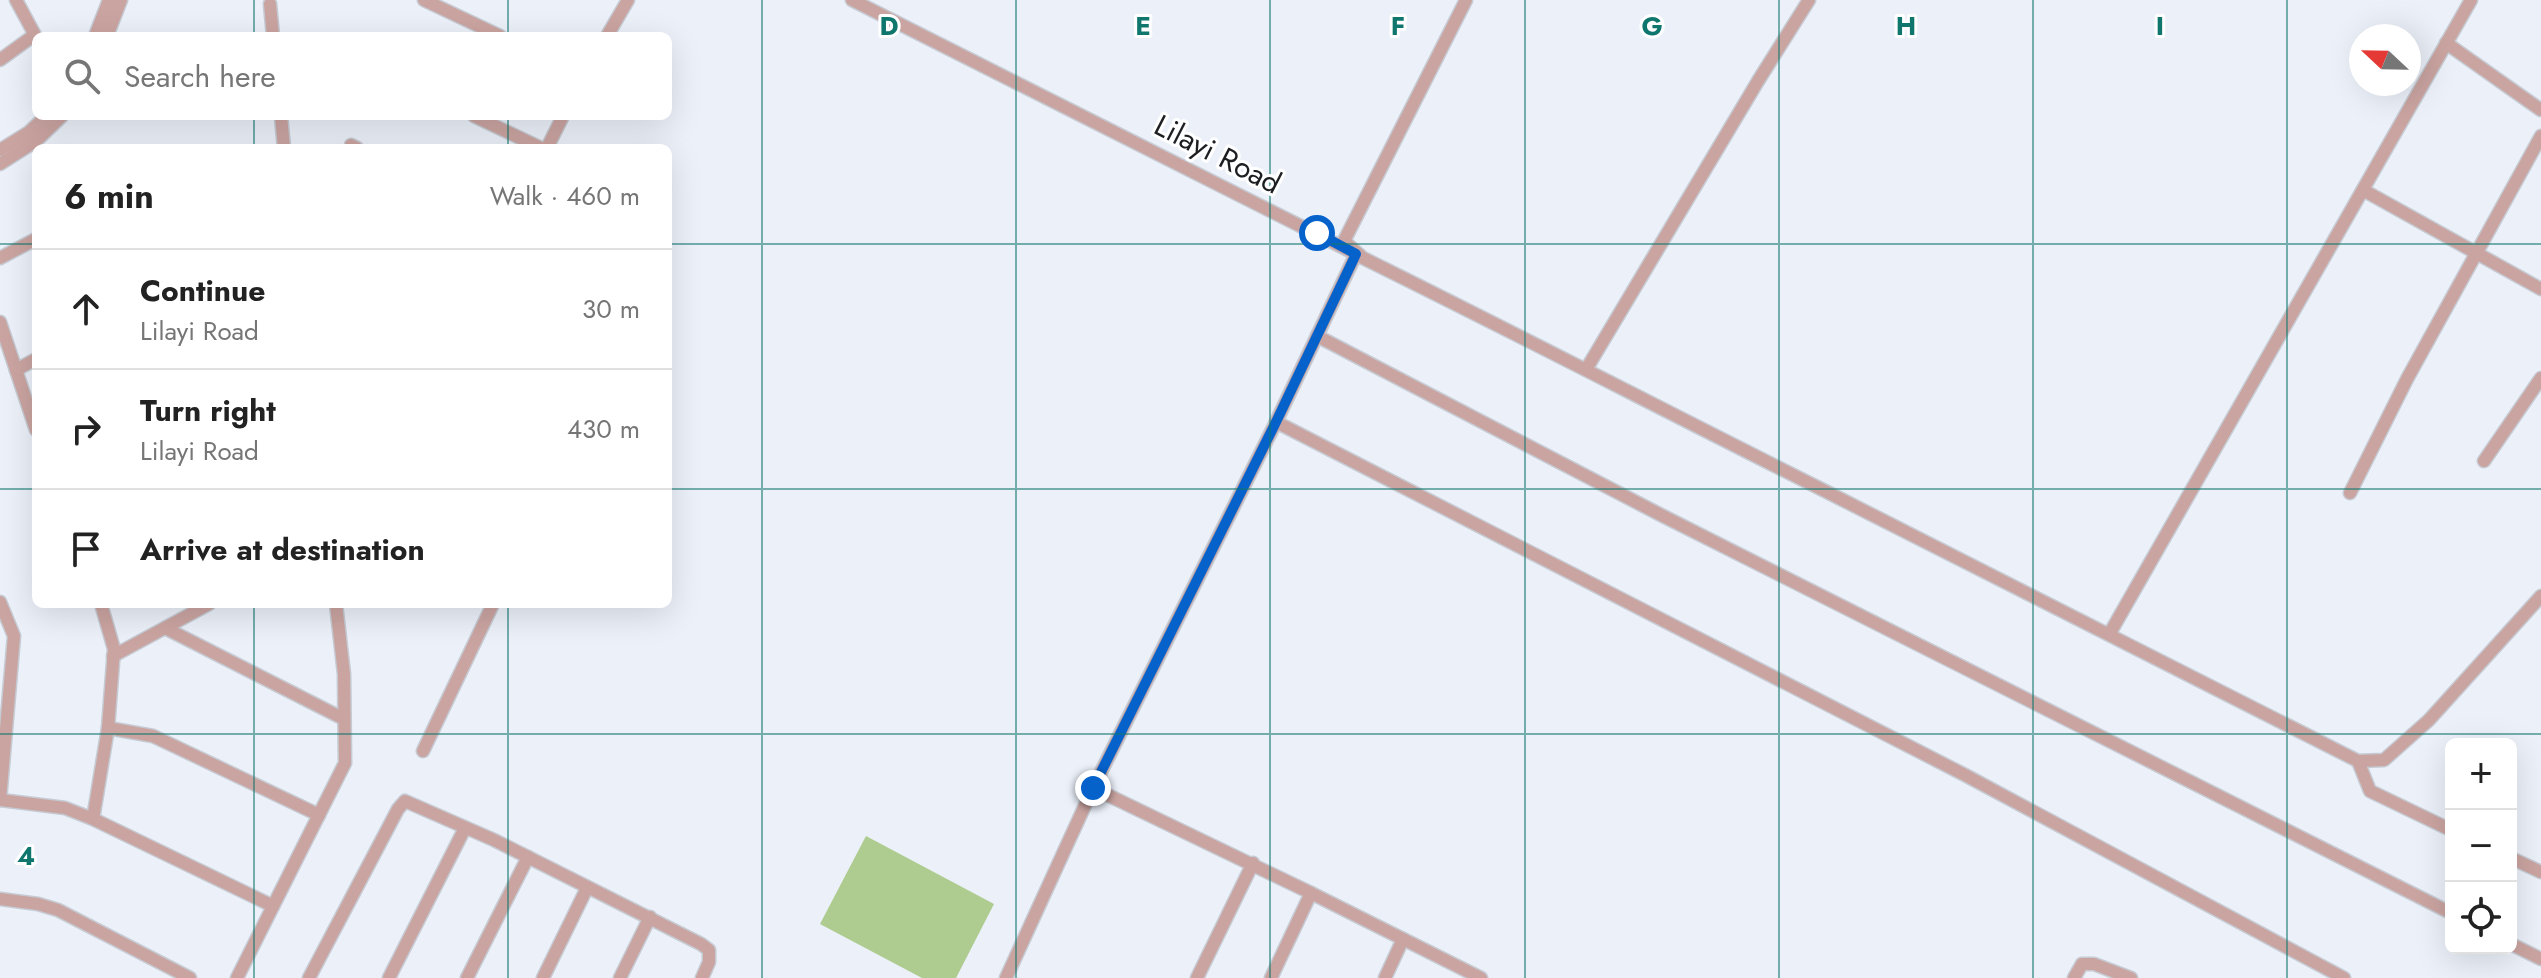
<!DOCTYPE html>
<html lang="en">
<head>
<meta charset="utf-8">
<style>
	:root { --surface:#fff; --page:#f6f6f6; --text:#222; --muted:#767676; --line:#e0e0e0 }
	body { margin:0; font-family:Jost,sans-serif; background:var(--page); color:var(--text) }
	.controls { position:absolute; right:24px; bottom:24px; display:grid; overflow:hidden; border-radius:12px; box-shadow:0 8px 32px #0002 }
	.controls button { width:72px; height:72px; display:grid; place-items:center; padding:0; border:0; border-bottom:2px solid var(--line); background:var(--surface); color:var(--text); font:40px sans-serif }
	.compass { position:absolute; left:2349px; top:24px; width:72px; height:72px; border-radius:50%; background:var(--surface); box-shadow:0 8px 32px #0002; rotate:292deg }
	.stop { position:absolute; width:24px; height:24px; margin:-18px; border:6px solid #0562cb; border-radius:50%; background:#fff }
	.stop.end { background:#0562cb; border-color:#fff; box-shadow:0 2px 8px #0008 }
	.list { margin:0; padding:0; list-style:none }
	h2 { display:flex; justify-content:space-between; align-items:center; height:104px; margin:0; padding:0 32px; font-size:34px }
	h2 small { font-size:26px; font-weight:400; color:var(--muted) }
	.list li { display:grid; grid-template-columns:52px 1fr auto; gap:24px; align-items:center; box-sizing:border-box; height:120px; padding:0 32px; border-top:2px solid var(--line) }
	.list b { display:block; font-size:30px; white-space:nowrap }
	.list p { margin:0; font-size:26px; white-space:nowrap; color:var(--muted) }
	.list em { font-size:26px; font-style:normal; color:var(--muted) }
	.icon { flex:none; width:44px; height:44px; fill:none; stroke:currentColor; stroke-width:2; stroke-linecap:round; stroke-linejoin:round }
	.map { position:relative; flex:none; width:2541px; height:978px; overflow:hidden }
	.search { position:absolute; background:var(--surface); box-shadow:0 8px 32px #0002; left:32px; top:32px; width:640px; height:88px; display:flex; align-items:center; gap:20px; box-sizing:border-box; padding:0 28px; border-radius:12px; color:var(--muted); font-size:30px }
	.panel { position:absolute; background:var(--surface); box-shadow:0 8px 32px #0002; left:32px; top:144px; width:640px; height:464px; border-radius:12px }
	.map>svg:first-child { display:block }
</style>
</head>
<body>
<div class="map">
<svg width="2541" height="978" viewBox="0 0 2541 978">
	<rect width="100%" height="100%" fill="#ebf0f9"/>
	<polygon fill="#aecc8f" points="866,836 994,904 956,978 922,978 820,924"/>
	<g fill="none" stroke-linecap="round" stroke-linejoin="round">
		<defs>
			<g id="minor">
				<polyline points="16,0 36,37"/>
				<polyline points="424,0 500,36"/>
				<polyline points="852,0 1356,254 1276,422 1093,788 1006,978"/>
				<path d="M1466,0L1344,241L1363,258C1517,334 1669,413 1823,490C2001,580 2180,669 2358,761L2384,760L2429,720L2541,596"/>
				<polyline points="270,4 273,36"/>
				<polyline points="95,36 109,0"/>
				<polyline points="107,36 121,0"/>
				<polyline points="607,36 628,0"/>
				<polyline points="2446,43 2541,110"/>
				<polyline points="0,60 33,36"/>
				<polyline points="281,116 284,148"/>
				<polyline points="474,116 541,148"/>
				<polyline points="351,145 357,148"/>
				<polyline points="547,148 563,116"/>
				<polyline points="0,150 29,132 46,116"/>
				<polyline points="0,164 36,141 62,116"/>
				<polyline points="2363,190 2541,289"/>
				<polyline points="0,258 36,239"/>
				<polyline points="0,322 36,430"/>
				<polyline points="1317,336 1661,515 2451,913"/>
				<polyline points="1587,368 1758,81 1809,0"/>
				<polyline points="16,370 36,359"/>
				<polyline points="1276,422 1965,775 2344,978"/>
				<polyline points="2484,461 2541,378"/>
				<polyline points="2350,493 2407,379 2541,136"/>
				<polyline points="0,602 14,636 0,800"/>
				<polyline points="165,628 344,719"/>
				<polyline points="2110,633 2471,0"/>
				<polyline points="113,656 209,604"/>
				<polyline points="108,728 153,736 319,815"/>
				<polyline points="423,751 493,604"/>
				<polyline points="2358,761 2370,791 2451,830"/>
				<polyline points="1093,788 1311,893"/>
				<polyline points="0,800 65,808 93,819 273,906"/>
				<polyline points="93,819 108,728 114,649 101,604"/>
				<polyline points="2511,858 2541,872"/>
				<polyline points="0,899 38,904 58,910 190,978"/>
				<polyline points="2511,944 2541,959"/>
				<polyline points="237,978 345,763 344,674 336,604"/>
				<polyline points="309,978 398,809 405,801 494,840 701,944 709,950 709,962 702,978"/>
				<polyline points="389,978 465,828"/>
				<polyline points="467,978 528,857"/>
				<polyline points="543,978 587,888"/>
				<polyline points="620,978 650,917"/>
				<polyline points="1197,978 1253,863"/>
				<polyline points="1271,978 1311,893 1481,978"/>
				<polyline points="1385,978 1403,939"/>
				<polyline points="2074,978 2082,964 2094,964 2131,978"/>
			</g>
		</defs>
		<use href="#minor" stroke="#c6cad2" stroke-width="15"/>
		<use href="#minor" stroke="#caa4a1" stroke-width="12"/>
	</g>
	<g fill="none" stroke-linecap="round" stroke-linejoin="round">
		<polyline stroke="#0562cb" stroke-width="10" points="1093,788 1276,422 1356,254 1317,233"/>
	</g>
	<path fill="none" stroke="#0f766e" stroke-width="2" stroke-opacity="0.55" d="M254,0V36M508,0V36M762,0V978M1016,0V978M1270,0V978M1525,0V978M1779,0V978M2033,0V978M2287,0V978M254,116V148M508,116V148M0,244H36M668,244H2541M0,489H36M668,489H2541M254,604V978M508,604V978M0,734H2541"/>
	<g text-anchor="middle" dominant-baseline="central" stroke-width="6" stroke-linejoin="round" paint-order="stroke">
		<g font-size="30" fill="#1c1e21" stroke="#fff">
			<text transform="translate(1218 154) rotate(27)">Lilayi Road</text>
		</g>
	</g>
	<g font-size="26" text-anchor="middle" font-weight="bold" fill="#0f766e" stroke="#fff" stroke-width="6" stroke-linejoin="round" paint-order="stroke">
		<text x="889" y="35">D</text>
		<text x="1143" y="35">E</text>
		<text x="1398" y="35">F</text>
		<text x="1652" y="35">G</text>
		<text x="1906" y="35">H</text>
		<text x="2160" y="35">I</text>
		<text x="26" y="865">4</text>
	</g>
</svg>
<div class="controls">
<button>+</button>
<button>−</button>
<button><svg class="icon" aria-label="locate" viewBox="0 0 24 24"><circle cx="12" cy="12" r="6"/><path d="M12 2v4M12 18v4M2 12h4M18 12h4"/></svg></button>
</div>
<svg class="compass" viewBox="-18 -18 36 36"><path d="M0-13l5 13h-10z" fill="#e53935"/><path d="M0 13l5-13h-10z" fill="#767676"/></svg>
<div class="stop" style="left:1317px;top:233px"></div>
<div class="stop end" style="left:1093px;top:788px"></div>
<div class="search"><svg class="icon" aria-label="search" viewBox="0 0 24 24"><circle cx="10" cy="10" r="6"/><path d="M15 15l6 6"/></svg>Search here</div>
<section class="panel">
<h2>6 min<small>Walk · 460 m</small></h2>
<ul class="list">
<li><svg class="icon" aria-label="ahead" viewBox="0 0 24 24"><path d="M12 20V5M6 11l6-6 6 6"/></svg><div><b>Continue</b><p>Lilayi Road</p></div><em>30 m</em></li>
<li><svg class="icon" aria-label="right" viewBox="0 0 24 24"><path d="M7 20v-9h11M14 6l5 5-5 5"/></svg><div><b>Turn right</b><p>Lilayi Road</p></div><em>430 m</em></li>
<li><svg class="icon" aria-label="arrive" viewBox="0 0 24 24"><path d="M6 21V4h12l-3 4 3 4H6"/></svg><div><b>Arrive at destination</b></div></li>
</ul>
</section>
</div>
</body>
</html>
